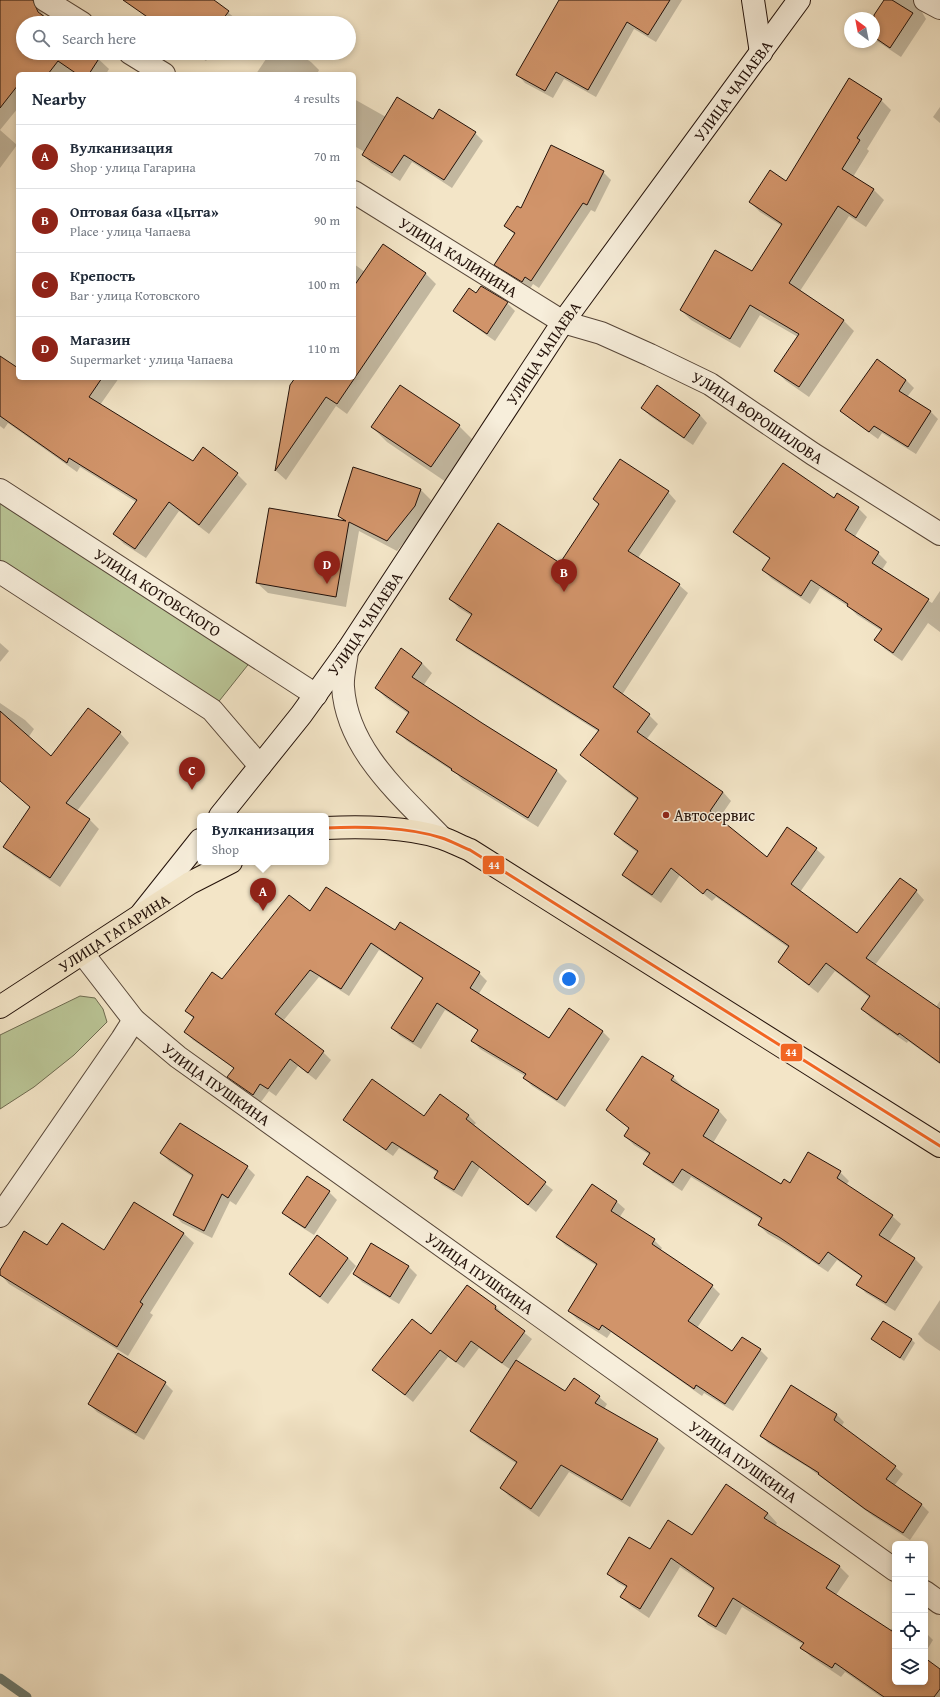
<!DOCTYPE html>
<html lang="en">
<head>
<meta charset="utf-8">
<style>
	:root { --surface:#fff; --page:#f6f6f7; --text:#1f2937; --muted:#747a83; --line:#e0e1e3; --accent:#8f2418 }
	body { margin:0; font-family:"Gentium Book Plus",serif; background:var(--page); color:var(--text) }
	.controls { position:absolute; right:12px; bottom:12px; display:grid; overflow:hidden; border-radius:6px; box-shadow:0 2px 6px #0003 }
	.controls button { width:36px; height:36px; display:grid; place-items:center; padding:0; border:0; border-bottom:1px solid var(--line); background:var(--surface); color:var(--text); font:20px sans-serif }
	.compass { position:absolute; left:844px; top:12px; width:36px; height:36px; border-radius:50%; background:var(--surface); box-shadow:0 2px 6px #0003; rotate:328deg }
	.you { position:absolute; left:569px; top:979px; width:14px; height:14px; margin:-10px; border:3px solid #fff; border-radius:50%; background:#1a73e8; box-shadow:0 0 0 6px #1a73e833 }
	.badge { display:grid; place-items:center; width:26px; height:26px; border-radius:50%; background:var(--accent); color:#fff; font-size:13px; font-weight:700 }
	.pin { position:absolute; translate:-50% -33px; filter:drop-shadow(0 1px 2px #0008) }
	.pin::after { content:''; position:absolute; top:21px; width:14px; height:12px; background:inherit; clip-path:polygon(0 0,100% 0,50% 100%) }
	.popup { position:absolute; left:197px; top:813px; width:132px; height:52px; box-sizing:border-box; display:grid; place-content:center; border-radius:6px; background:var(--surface); filter:drop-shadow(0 1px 3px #0005); font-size:13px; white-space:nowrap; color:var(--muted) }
	.popup b { font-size:15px; color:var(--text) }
	.popup::after { content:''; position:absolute; left:50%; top:100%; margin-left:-8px; border:8px solid transparent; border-top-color:var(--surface) }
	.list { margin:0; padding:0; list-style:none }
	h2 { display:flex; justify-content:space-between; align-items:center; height:52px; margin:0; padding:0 16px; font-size:17px }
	h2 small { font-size:13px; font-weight:400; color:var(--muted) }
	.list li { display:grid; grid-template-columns:26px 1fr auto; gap:12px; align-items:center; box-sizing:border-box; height:64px; padding:0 16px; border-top:1px solid var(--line) }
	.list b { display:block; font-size:15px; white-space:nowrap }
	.list p { margin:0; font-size:13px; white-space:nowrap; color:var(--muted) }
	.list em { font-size:13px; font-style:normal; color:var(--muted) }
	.icon { flex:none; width:22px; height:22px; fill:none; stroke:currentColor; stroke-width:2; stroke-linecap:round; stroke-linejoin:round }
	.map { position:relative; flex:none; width:940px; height:1697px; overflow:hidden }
	.search { position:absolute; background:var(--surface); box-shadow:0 2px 6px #0003; left:16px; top:16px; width:340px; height:44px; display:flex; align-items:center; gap:10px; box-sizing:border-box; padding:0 14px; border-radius:22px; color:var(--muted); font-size:15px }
	.panel { position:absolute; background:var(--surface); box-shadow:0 2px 6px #0003; left:16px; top:72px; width:340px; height:308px; border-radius:6px }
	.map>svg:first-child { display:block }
</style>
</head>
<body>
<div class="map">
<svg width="940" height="1697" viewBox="0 0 940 1697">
	<rect width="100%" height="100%" fill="#f3e5c7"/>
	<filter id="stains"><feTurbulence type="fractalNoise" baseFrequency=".005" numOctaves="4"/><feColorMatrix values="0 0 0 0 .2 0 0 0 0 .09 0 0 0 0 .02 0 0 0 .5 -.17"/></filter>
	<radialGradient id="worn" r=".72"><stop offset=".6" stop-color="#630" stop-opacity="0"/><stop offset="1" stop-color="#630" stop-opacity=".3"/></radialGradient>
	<g fill="#bac596" stroke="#6e6b50">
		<polygon points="0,490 255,656 212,710 0,572"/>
		<polygon points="80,996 95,998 103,1009 107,1022 74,1055 34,1087 0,1109 0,1035"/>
	</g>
	<g fill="#0003">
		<polygon points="0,0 27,0 33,3 43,14 46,19 51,23 23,23 23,53 92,53 109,69 106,74 18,74 18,108 0,130 17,145 0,168"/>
		<polygon points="133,0 213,0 236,19 233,23 154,23 130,4"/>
		<polygon points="572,0 682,0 656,42 634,29 596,97 564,79 553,98 525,83 518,75"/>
		<polygon points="885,0 928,0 924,4 922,12 926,19 901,57 874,39 873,18"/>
		<polygon points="194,53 212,53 206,61"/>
		<polygon points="270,53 297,53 311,62 319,70 317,74 256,74"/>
		<polygon points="354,99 386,117 433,120 475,133 483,141 452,188 412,162 400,181 371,163 363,155 365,152 354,146"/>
		<polygon points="881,100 891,110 867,149 869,151 853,177 874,190 884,200 866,227 849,216 800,291 844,321 854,331 809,397 786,381 776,371 798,337 760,315 740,348 691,320 681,310 752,272 782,226 760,212 750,202 787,182"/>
		<polygon points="940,107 940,123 933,117"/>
		<polygon points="603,172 611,180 595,212 591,210 539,288 533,284 530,289 504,272 496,265 515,235 505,226 521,209"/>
		<polygon points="383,245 426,274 436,284 347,414 336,406 286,480 276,471 291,386 296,378 354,378 354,264 365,272"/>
		<polygon points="476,294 507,303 515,311 495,341 462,318 454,311"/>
		<polygon points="0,357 18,369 18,378 119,378 100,405 193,462 237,474 247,484 209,534 179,511 146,558 124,544 114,534 136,502 80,467 77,472 8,423 4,429 0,426"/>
		<polygon points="877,360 906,380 914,388 907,397 930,411 938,419 916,454 882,433 878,439 849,418 841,411"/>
		<polygon points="642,408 700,415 707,423 693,445 650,416"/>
		<polygon points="459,426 474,441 446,482 387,442 372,427"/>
		<polygon points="421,490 431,500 425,517 397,551 359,531 346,607 268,593 257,583 344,521 339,516"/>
		<polygon points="668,492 676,501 638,558 679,585 688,593 622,695 649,715 658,724 646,740 723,792 731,801 718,820 767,859 816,849 825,857 800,892 858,935 916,891 924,900 875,965 936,1007 940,1001 940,1064 908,1041 907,1043 871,1018 862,1009 870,998 835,971 818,993 788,970 779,962 789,948 716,897 712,901 680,875 661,903 632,883 623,874 638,853 623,842 615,834 638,800 590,763 582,755 599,732 466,648 457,640 472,616 459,608 450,599 561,565 599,505 594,499"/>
		<polygon points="838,495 858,508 867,517 854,538 878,553 887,562 882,570 932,603 940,591 940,632 928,623 902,661 885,649 876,640 882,631 857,615 849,607 820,588 810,604 772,579 763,570 770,559 744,541 735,532 834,500"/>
		<polygon points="0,643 9,651 0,662"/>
		<polygon points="422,663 432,673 423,686 481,724 557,771 567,781 538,827 462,780 457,774 407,741 397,731 409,714 386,698 376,688"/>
		<polygon points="0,703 25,720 34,729 28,738 51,758 120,733 129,743 77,811 90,820 99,829 60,887 14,856 4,846 31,807 0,777"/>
		<polygon points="310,912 395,932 479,973 487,981 478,995 550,1040 602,1031 610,1039 565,1107 532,1086 524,1078 525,1076 480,1049 473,1041 479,1031 445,1010 421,1049 400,1036 392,1028 423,979 379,950 349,996 319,977 283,1021 323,1052 331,1060 316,1080 298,1066 276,1096 269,1091 261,1102 236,1085 229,1077 235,1069 193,1040 185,1032 194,1019 186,1011"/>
		<polygon points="673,1077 682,1086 681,1087 719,1111 727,1120 713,1143 782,1186 840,1172 849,1181 846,1185 892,1216 901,1224 889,1242 914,1258 923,1267 895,1311 866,1293 858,1285 862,1277 837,1260 828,1272 789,1246 768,1234 759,1225 762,1220 691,1177 682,1191 653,1172 645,1164 650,1155 634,1145 625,1136 630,1129 607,1110"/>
		<polygon points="440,1096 469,1116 476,1123 473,1126 553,1190 536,1212 480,1167 462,1197 442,1185 435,1178 438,1173 399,1148 393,1156 352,1127 345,1120 424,1117"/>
		<polygon points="161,1153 247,1167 255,1175 236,1205 230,1201 212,1238 182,1223 174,1215 193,1177 169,1161"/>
		<polygon points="592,1185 617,1202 625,1209 619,1218 654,1240 662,1248 660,1251 712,1286 720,1294 697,1328 733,1353 760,1350 768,1358 733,1411 704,1393 702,1396 611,1332 607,1338 577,1319 569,1311 597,1266 565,1245 557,1237"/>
		<polygon points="329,1192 337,1200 314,1235 292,1221 284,1213"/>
		<polygon points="183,1233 194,1243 150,1313 153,1315 128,1356 9,1284 0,1274 0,1272"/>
		<polygon points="372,1245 409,1267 417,1275 399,1304 362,1282 354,1274"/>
		<polygon points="348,1258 356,1266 328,1304 298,1282 290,1274"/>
		<polygon points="467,1287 496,1307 503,1314 502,1315 532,1339 516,1361 565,1393 599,1397 607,1404 604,1409 657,1440 665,1448 630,1507 569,1472 539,1517 509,1496 501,1488 517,1464 479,1439 471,1431 511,1370 479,1348 464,1368 448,1357 413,1402 374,1370 432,1335"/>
		<polygon points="940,1300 940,1351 925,1341 918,1334"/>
		<polygon points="872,1339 911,1339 915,1343 904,1361"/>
		<polygon points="118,1355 165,1383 173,1391 144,1440 97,1412 89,1404"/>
		<polygon points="791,1387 837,1415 844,1422 841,1427 895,1467 903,1474 894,1486 922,1505 929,1512 910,1540 873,1516 809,1468 768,1443 761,1436"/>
		<polygon points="768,1513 777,1523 775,1526 839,1566 849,1576 836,1595 890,1631 895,1624 895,1682 925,1682 925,1659 940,1670 940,1697 881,1697 845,1672 841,1677 811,1657 802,1648 804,1645 742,1607 726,1635 708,1625 699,1616 714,1590 680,1567 649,1618 631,1606 621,1597 627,1588 618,1583 608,1574 650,1550"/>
		<polygon points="925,1632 933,1640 925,1653"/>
	</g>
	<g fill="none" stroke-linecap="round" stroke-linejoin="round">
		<polyline stroke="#6c796e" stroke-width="9" points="0,1678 27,1697"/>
	</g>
	<g fill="#d1946a" stroke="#231109">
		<polygon points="0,0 33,0 38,12 53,23 23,23 23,53 94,53 100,57 89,74 77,74 58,61 48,74 18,74 18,85 0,108"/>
		<polygon points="123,0 214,0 229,11 220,23 156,23"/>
		<polygon points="559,0 670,0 648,35 627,22 588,90 556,72 545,91 516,75"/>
		<polygon points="884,0 892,0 913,13 890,48 874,37 874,15"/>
		<polygon points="849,78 882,99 857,138 860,140 842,169 874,189 856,218 838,206 789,283 844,320 799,387 774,371 799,334 750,305 730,339 680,310 715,250 752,271 782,224 749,202 770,170 786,181"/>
		<polygon points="397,97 433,119 439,109 476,132 444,180 404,155 392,173 362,155"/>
		<polygon points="551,145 604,171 587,205 583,203 531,281 525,277 522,282 494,265 515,233 504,226 517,206 521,208"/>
		<polygon points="383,244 426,273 337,404 326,397 275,471 290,385 295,378 354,378 354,286"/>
		<polygon points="481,286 508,302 487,334 453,311 469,288 476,293"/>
		<polygon points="0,356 18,368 18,378 102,378 89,397 193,461 203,447 238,473 199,525 169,502 135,549 113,534 137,500 69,458 67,463 0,416"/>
		<polygon points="877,359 906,380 899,391 931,411 908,447 874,426 869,432 840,411"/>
		<polygon points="400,385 460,425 431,467 371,427"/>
		<polygon points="657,385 700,415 684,438 641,408"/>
		<polygon points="620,459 669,491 628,551 680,584 613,687 650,714 637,732 723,792 710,811 767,857 787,827 817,848 791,884 857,933 900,878 917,890 866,958 940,1009 940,1063 899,1033 898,1035 861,1009 870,996 826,963 809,985 778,962 789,946 707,889 703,894 671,868 652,895 622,875 638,851 614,834 638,798 580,755 599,730 456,640 472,614 449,599 498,523 560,563 599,504 593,499"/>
		<polygon points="783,463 834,498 837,493 859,507 845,530 879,552 872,563 929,599 893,653 874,640 882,629 847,606 848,604 811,580 801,596 762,570 770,558 733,532"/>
		<polygon points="353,467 421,489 415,506 387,541 349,522 336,597 256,583 269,508 346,521 338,516"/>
		<polygon points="401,648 422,663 412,677 482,723 557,770 528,818 451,770 452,769 396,732 409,712 375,688"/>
		<polygon points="88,708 121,732 66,803 90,819 50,878 3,847 30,807 0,781 0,711 51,756"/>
		<polygon points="326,887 395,930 400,922 480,972 470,988 549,1038 569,1008 603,1031 557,1100 523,1078 526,1074 471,1041 478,1030 437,1003 413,1042 391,1028 423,978 371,943 341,989 310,970 275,1014 324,1051 308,1073 290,1059 268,1089 260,1084 253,1095 227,1077 234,1068 184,1032 194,1017 185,1011 212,972 222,979 289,895 310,911"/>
		<polygon points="642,1056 674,1076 671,1080 719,1110 703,1136 781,1184 784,1179 790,1183 808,1152 841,1171 837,1178 893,1215 879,1235 915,1258 886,1303 856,1285 862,1276 828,1252 819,1264 779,1237 758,1225 762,1218 682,1169 673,1183 643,1164 650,1153 624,1136 629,1128 606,1110"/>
		<polygon points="372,1079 424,1116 440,1094 469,1115 466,1119 546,1182 528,1205 472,1161 454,1190 434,1178 438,1171 392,1142 386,1150 343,1120"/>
		<polygon points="180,1123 248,1166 228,1198 222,1194 204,1231 173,1215 193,1175 160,1153"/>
		<polygon points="307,1176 330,1191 305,1228 282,1213"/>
		<polygon points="592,1184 617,1201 611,1211 655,1239 652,1244 713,1285 688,1321 732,1351 742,1337 761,1349 725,1404 696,1385 694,1389 602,1325 599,1330 568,1311 597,1264 556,1237"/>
		<polygon points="134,1202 184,1233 140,1302 143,1304 117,1347 0,1275 0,1270 24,1231 47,1245 62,1223 104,1250"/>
		<polygon points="317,1235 348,1258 320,1297 289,1274"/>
		<polygon points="371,1243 409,1266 390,1297 353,1274"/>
		<polygon points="467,1285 496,1306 495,1309 525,1331 502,1363 471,1341 456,1362 440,1350 405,1395 372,1370 412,1319 431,1334"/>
		<polygon points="883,1321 912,1339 900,1358 871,1339"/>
		<polygon points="118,1353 166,1382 136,1433 88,1404"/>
		<polygon points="516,1360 565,1391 574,1378 600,1396 595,1403 658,1439 622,1500 561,1465 531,1509 500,1488 517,1462 470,1431"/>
		<polygon points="791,1385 837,1414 834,1420 896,1466 886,1479 922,1504 903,1533 865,1509 818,1474 819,1473 760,1436"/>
		<polygon points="726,1484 768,1513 764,1518 840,1566 826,1588 895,1633 895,1682 925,1682 925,1658 940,1669 940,1689 934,1697 884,1697 835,1663 832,1668 800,1648 804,1643 733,1598 716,1627 698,1616 714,1588 671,1558 640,1609 620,1597 627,1586 607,1574 629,1537 650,1549 668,1520 692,1535"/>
	</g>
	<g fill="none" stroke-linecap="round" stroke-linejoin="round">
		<defs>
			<g id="street">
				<polyline points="45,0 82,23"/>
				<polyline points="925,0 940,8"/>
				<polyline points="130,53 164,74"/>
				<path id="s1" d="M354,192L563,322L601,333L650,355L710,384L813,454L940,534"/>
				<path id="s2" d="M0,490L316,695"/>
				<polyline points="0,572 212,710 260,766"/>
				<path d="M347,651C346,663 342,676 343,687C347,750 401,795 441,837"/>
				<path id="s3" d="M83,954L134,1020L178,1057L895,1570"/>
				<polyline points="0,1216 122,1039 134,1020"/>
				<polyline points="925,1592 940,1603"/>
			</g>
			<g id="secondary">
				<polyline points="753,0 761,53"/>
				<path id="s4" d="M220,816L301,715L347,651L563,322L799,0"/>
				<polyline points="142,913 200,840"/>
			</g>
			<g id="primary">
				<path d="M326,828C361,826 409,827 442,838C451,841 460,846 470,850L940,1146"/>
				<path id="s5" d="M0,1007L190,883L231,862"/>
			</g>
		</defs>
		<use href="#street" stroke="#574638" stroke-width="24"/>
		<use href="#secondary" stroke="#231109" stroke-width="24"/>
		<use href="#primary" stroke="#231109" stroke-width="24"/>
		<use href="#street" stroke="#f7eedb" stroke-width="22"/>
		<use href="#secondary" stroke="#f7eedb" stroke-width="22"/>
		<use href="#primary" stroke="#f3e5c7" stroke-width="22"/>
		<defs>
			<path id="bus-1" d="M326,828C361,826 409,827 442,838C451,841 460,846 470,850L940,1146"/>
		</defs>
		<use href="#bus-1" stroke="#f7eedb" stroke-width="6"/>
		<use href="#bus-1" stroke="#f26522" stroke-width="3"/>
	</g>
	<circle fill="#8f2418" stroke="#f7eedb" stroke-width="1.5" cx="666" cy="815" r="4"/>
	<g text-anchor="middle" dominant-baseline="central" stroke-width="3" stroke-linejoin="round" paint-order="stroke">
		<g font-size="16" fill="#231109" stroke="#f7eedb">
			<text stroke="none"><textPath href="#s4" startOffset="889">УЛИЦА ЧАПАЕВА</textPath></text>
			<text stroke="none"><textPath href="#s1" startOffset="123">УЛИЦА КАЛИНИНА</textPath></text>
			<text stroke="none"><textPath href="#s4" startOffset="565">УЛИЦА ЧАПАЕВА</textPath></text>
			<text stroke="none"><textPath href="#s1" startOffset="464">УЛИЦА ВОРОШИЛОВА</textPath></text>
			<text stroke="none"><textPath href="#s2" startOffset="188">УЛИЦА КОТОВСКОГО</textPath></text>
			<text stroke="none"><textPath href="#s4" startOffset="241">УЛИЦА ЧАПАЕВА</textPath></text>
			<text stroke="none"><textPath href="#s5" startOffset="136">УЛИЦА ГАГАРИНА</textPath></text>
			<text stroke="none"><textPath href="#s3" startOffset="188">УЛИЦА ПУШКИНА</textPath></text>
			<text stroke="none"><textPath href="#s3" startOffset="512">УЛИЦА ПУШКИНА</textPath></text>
			<text stroke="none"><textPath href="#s3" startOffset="836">УЛИЦА ПУШКИНА</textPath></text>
		</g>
		<g font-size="16" fill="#231109" stroke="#f7eedb" text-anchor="start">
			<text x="674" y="815">Автосервис</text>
		</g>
	</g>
	<g stroke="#f7eedb" stroke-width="1.5">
		<rect x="482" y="855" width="23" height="20" rx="4" fill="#f26522"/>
		<rect x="780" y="1043" width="23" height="19" rx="4" fill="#f26522"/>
	</g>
	<g font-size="11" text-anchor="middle" font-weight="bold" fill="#fff">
		<text x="494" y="869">44</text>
		<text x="791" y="1056">44</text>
	</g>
	<rect width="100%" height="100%" filter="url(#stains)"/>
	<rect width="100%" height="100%" fill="url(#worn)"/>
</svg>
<div class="controls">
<button>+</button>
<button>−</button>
<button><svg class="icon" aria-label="locate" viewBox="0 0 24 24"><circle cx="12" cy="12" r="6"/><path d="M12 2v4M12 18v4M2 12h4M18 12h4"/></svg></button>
<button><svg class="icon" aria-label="layers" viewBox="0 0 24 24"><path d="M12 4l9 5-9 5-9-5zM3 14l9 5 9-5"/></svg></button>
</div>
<svg class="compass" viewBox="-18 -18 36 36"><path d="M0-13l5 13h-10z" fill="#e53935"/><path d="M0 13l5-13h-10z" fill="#747a83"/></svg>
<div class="you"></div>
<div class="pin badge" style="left:263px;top:911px">A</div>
<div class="popup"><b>Вулканизация</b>Shop</div>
<div class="pin badge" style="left:564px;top:592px">B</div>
<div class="pin badge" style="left:192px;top:790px">C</div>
<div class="pin badge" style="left:327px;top:584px">D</div>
<div class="search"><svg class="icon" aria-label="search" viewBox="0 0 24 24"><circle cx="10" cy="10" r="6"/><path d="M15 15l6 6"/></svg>Search here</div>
<section class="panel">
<h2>Nearby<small>4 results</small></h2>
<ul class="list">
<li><span class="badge">A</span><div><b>Вулканизация</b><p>Shop · улица Гагарина</p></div><em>70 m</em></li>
<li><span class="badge">B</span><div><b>Оптовая база «Цыта»</b><p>Place · улица Чапаева</p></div><em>90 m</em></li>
<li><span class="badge">C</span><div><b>Крепость</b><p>Bar · улица Котовского</p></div><em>100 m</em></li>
<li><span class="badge">D</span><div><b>Магазин</b><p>Supermarket · улица Чапаева</p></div><em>110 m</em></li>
</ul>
</section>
</div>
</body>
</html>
